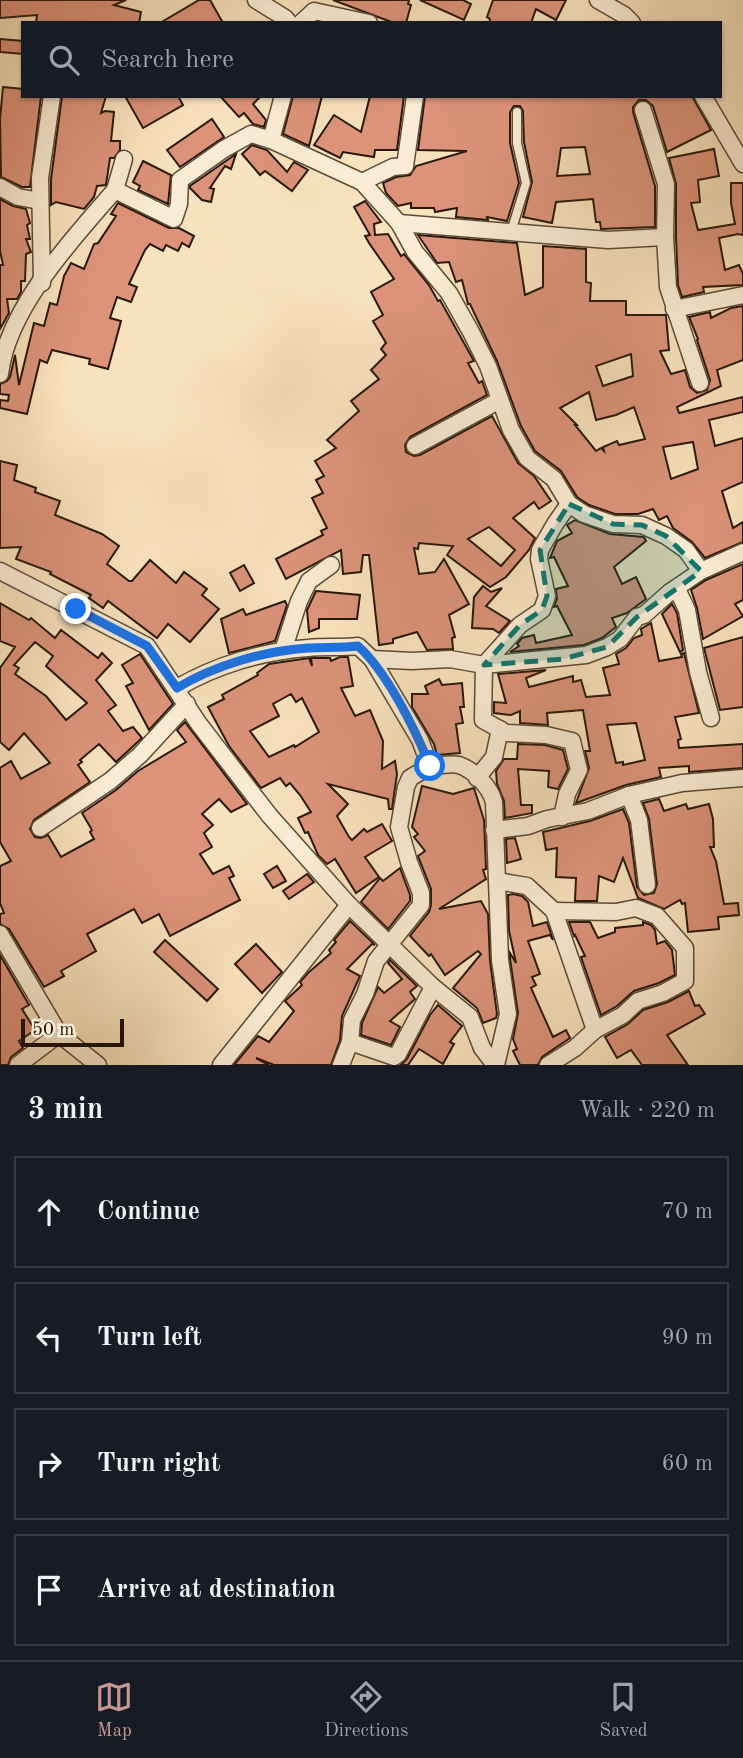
<!DOCTYPE html>
<html lang="en">
<head>
<meta charset="utf-8">
<style>
	:root { --surface:#171b24; --page:#242831; --text:#f1f3f6; --muted:#9ea1a6; --line:#363941; --accent:#c59692 }
	body { margin:0; font-family:"Old Standard TT",serif; background:var(--page); color:var(--text) }
	.scale { position:absolute; left:21px; bottom:18px; width:103px; box-sizing:border-box; padding-left:7px; border:4px solid #281707; border-top:0; font-size:19px; line-height:24px; white-space:nowrap; color:#281707; -webkit-text-stroke:5px #fbedd5; paint-order:stroke }
	.stop { position:absolute; width:21px; height:21px; margin:-16px; border:5px solid #1a73e8; border-radius:50%; background:#fff }
	.stop.end { background:#1a73e8; border-color:#fff; box-shadow:0 2px 7px #0008 }
	.list { margin:0; padding:0; list-style:none }
	h2 { display:flex; justify-content:space-between; align-items:center; height:91px; margin:0; padding:0 28px; font-size:30px }
	h2 small { font-size:23px; font-weight:400; color:var(--muted) }
	.list li { display:grid; grid-template-columns:46px 1fr auto; gap:21px; align-items:center; box-sizing:border-box; height:112px; margin:0 14px 14px; padding:0 14px; border:2px solid var(--line); border-radius:0px }
	.list b { display:block; font-size:26px; white-space:nowrap }
	.list em { font-size:23px; font-style:normal; color:var(--muted) }
	.icon { flex:none; width:38px; height:38px; fill:none; stroke:currentColor; stroke-width:2; stroke-linecap:round; stroke-linejoin:round }
	.map { position:relative; flex:none; width:743px; height:1065px; overflow:hidden }
	.search { position:absolute; background:var(--surface); box-shadow:0 2px 5px #0004; left:21px; right:21px; top:21px; height:77px; display:flex; align-items:center; gap:18px; box-sizing:border-box; padding:0 24px; border-radius:0px; color:var(--muted); font-size:26px }
	.sheet { height:595px; background:var(--surface) }
	nav { display:flex; justify-content:space-around; align-items:center; box-sizing:border-box; height:98px; border-top:2px solid var(--line); background:var(--surface); font-size:19px; color:var(--muted) }
	nav a { display:grid; justify-items:center; gap:4px }
	nav .on { color:var(--accent) }
	.map>svg:first-child { display:block }
</style>
</head>
<body>
<div class="map">
<svg width="743" height="1065" viewBox="0 0 743 1065">
	<rect width="100%" height="100%" fill="#f9e3be"/>
	<filter id="stains"><feTurbulence type="fractalNoise" baseFrequency=".00286" numOctaves="4"/><feColorMatrix values="0 0 0 0 .2 0 0 0 0 .09 0 0 0 0 .02 0 0 0 .5 -.17"/></filter>
	<radialGradient id="worn" r=".72"><stop offset=".6" stop-color="#630" stop-opacity="0"/><stop offset="1" stop-color="#630" stop-opacity=".3"/></radialGradient>
	<g fill="#dc937a" stroke="#281707" stroke-width="2" fill-rule="evenodd">
		<polygon points="0,0 126,0 114,5 141,12 139,23 36,23 37,15 0,18"/>
		<polygon points="199,0 210,0 223,23 160,23"/>
		<polygon points="333,0 409,0 408,4 411,5 406,23 394,23"/>
		<polygon points="420,0 463,0 471,4 464,20"/>
		<polygon points="493,0 566,0 556,20 536,9 531,23 489,23 490,19 487,17"/>
		<polygon points="0,39 23,41 23,54 0,52"/>
		<polygon points="3,87 23,89 23,96 41,96 30,187 22,187 1,177 0,119"/>
		<polygon points="62,96 106,96 101,113 105,111 114,112 111,141 120,141 120,150 114,158 110,158 106,185 97,186 94,197 84,209 56,202 51,205 51,179"/>
		<polygon points="125,96 178,96 183,105 143,128"/>
		<polygon points="220,96 261,96 253,104 266,120 264,127 253,124 244,113 239,117"/>
		<polygon points="293,96 322,96 309,146 283,134"/>
		<polygon points="370,96 404,96 397,150 375,150 374,157 343,152 340,158 314,145 334,115 361,132"/>
		<path d="M425,96H692L711,130L667,152L653,106L646,100H639L633,107V112L655,186V227L601,229L600,222H596L593,199L556,202L552,223L523,217L532,182L524,142L523,111L520,106H514L510,112V143L519,183L507,221L487,217L488,220L456,217L457,208L435,212L434,208H411V203L398,206L386,193L383,183L396,177L410,175L416,166L467,151L418,150ZM585,147L590,174L557,176L561,148Z"/>
		<polygon points="212,119 224,137 180,167 167,150"/>
		<polygon points="252,145 267,150 287,172 294,162 308,170 292,191 265,171 260,175 242,154"/>
		<polygon points="714,149 719,176 698,180 700,202 691,203 698,230 735,224 731,203 731,183 743,183 743,235 738,234 719,238 725,270 739,265 743,274 743,285 703,287 704,292 682,297 678,285 676,237 676,184 669,158"/>
		<polygon points="236,154 231,169 225,166 210,188 214,189 211,202 202,200 190,188 190,186"/>
		<polygon points="143,161 171,175 168,204 138,190 140,186 133,182"/>
		<polygon points="0,199 13,206 26,209 30,223 27,225 30,239 26,239 31,252 26,254 25,281 21,281 21,292 17,299 7,299 9,313 0,329 0,265 3,265 0,251"/>
		<path d="M365,201L381,222L374,224L375,235L388,234L401,256L404,254L429,285L438,301L440,300L474,361L468,363L479,383L482,381L487,395L410,437L405,445L406,452L414,456L420,455L492,416L518,463L534,476L551,501L539,509L534,502L513,518L535,538L529,550L506,577L490,587L447,555L453,546L419,543L418,549L414,548L419,574L435,572L444,559L469,604L449,615L455,637L452,638L453,649L427,650L417,632L393,639V643L379,645L369,555H363L361,572L343,574L341,550L286,579L276,559L323,535L321,531L327,528L312,498L323,493L316,480L324,476L315,461L336,448L327,440L359,411L351,401L379,379L371,370L386,355L381,349L386,343L373,321L383,315L371,292L394,279L369,243L365,236L370,235L354,207ZM489,527L515,550L501,566L468,539Z"/>
		<polygon points="118,203 169,228 179,228 194,236 189,247 182,243 178,251 166,245 163,251 150,244 145,250 129,284 137,287 131,302 117,297 110,318 121,321 108,369 89,364 90,359 52,350 47,363 40,360 27,414 0,408 0,400 8,401 9,395 0,394 0,384 7,381 10,377 15,355 19,385 34,323 44,326 50,303 57,305 64,276 71,263 84,269 94,244 98,243 116,216 111,214"/>
		<path d="M418,235L517,243L525,295L543,287V246L586,249V282L591,283L590,301H626V315H666L669,350L660,351L671,374L685,370L690,387L697,393L707,390L710,380L697,340L698,339L689,317L710,312L711,318L731,308L743,306V360L717,370L721,386L677,407L679,413L743,397V412L709,420L715,446L743,438V482L722,491L733,528L743,522V542L705,558L692,542L673,528L667,516L659,520L653,509L638,514H615L589,505L577,497L561,471L535,451L521,426L497,361L470,304H468L462,280L456,282L449,262L437,263ZM631,354L633,376L603,386L596,366ZM589,392L596,420L616,415L634,407L645,439L619,445L617,441L603,447L604,451L601,448L596,451L575,425H577L560,408ZM693,442L698,469L671,479L663,447Z"/>
		<polygon points="0,461 17,465 14,480 36,488 35,492 60,501 55,515 102,534 119,546 107,564 129,581 132,581 150,560 176,583 184,572 207,589 202,595 219,609 190,642 168,624 157,638 108,601 103,608 89,598 91,595 50,574 51,572 16,559 21,547 0,548"/>
		<polygon points="575,520 610,534 644,537 646,541 614,567 622,584 636,577 646,599 627,613 612,618 616,627 602,638 584,645 510,652 519,646 517,644 522,638 534,635 536,643 572,635 557,606 554,607 557,599 556,589 568,586 554,557 550,558 557,541 572,533 567,525"/>
		<polygon points="743,564 743,600 735,604 743,616 703,639 697,608 691,590 706,580"/>
		<polygon points="244,565 254,583 240,591 230,573"/>
		<polygon points="483,586 491,592 502,588 486,606 510,621 499,633 493,629 472,628 474,597"/>
		<polygon points="316,591 360,595 357,619 319,619 319,628 309,632 307,610"/>
		<polygon points="285,601 287,605 275,641 229,653 221,619 243,609 246,615"/>
		<path d="M0,603L29,620L31,618L55,638L61,630L98,658L102,653L112,663L96,680L116,705L108,711L123,731L133,727L142,738L116,762L99,744L80,760L82,762L78,765L90,782L34,820L30,829L35,837L41,838L48,835L61,857L94,839L90,832L92,830L82,813L116,790L138,771L186,742L177,730L185,722L247,804L231,812L219,799L202,814L213,825L204,833L212,847L200,854L213,874L229,866L234,876L229,878L240,900L170,936L159,914L142,923L134,909L87,934L96,951L61,971L64,976L44,987L9,929L0,924V914L4,913L0,903V866L11,861L0,842V768L11,761L21,779L50,763L24,733L9,750L0,742V668L15,647L0,641ZM35,642L53,656L46,666L87,703L66,720L46,696L15,674L19,668L14,665Z"/>
		<polygon points="672,604 677,613 683,650 680,652 662,614"/>
		<path d="M651,623L659,661L682,657L681,654L684,653L699,713L675,717L681,739L678,740L679,748L743,744V768L689,772V766L659,768L661,777L626,785L576,803L589,768L585,751H590L583,710L547,713L548,725L520,723V711L511,715L494,713V702L506,703L498,674L546,670L526,678L529,687L573,676V682L581,680L586,697L610,695L603,668L619,664L616,654L626,648L634,638L642,635L641,629ZM636,723L645,760L623,765V762L616,763L607,725Z"/>
		<polygon points="743,637 743,707 720,710 704,648"/>
		<polygon points="140,654 173,704 149,730 126,686 133,683 122,665"/>
		<path d="M340,657H348L353,686L341,688L355,716L370,710L383,741L382,769L395,761L397,774L392,809H389L388,799L328,784L348,804L337,816L349,837L352,840L364,829L367,832L382,824L392,841L365,857L379,877L356,893L335,859L327,864L318,855L308,832L305,833L298,818L311,812L300,795L290,783L286,786L280,778L261,788L229,746L208,707L224,699L222,695L258,675L257,673L269,664L309,658L312,666L311,658H330L331,661ZM291,694L296,702L302,698L319,732L295,747L294,745L269,757L250,731L279,716L273,704Z"/>
		<polygon points="439,679 442,685 462,683 464,707 460,707 463,723 456,724 460,753 437,755 434,744 412,707 412,694 428,694 425,686"/>
		<polygon points="518,744 545,745 563,750 568,769 558,789 548,787 549,771 518,769 521,805 532,805 532,813 505,818 504,801 497,784 496,771 504,759 517,759"/>
		<polygon points="422,786 453,794 474,788 484,820 486,869 483,870 486,879 439,909 481,901 488,914 490,961 497,1014 496,1018 483,1023 477,1008 453,988 481,954 478,951 445,975 431,954 429,956 410,936 429,912 431,905 431,889 418,856 425,851 414,837 418,834 412,827"/>
		<polygon points="659,799 664,811 686,804 688,809 709,804 713,819 714,847 710,847 716,861 724,904 738,903 739,915 718,917 719,929 688,932 685,903 682,904 680,900 664,909 638,898 623,858 614,882 599,876 597,901 575,901 576,878 556,877 557,848 546,850 543,832 590,821 623,809 629,823 637,887 644,895 654,893 657,884 649,819 643,803"/>
		<polygon points="515,838 521,859 507,863 506,839"/>
		<polygon points="277,866 286,881 273,888 264,874"/>
		<polygon points="400,868 410,895 410,901 388,929 361,902 380,878 383,881"/>
		<polygon points="307,874 314,882 289,899 283,891"/>
		<polygon points="513,894 522,896 528,902 533,926 547,922 553,940 550,935 528,941 540,974 532,977 536,985 531,988 553,1037 566,1030 570,1038 542,1057 538,1065 520,1065 513,1051 517,1049 513,1039 518,1013 510,959 510,953 516,963 509,931 508,895"/>
		<polygon points="350,921 375,945 372,944 347,969 360,976 342,1016 340,1040 331,1065 274,1065 256,1058 269,1065 234,1065 258,1036 269,1042 294,1011 285,1001 302,985 300,982 308,973 331,953 329,950 336,942 334,940"/>
		<polygon points="569,922 590,922 598,938 615,932 615,928 643,925 643,922 651,925 655,930 657,944 665,941 672,950 675,975 659,983 634,991 617,1006 601,1015 581,957 585,956 575,935 574,936"/>
		<polygon points="165,940 218,989 207,1001 154,952"/>
		<polygon points="256,944 282,972 262,993 235,964"/>
		<polygon points="0,955 29,1005 22,1009 35,1030 19,1041 23,1048 11,1057 8,1065 0,1065"/>
		<polygon points="390,960 417,986 410,992 415,999 390,1021 400,1027 391,1045 361,1035 362,1023 378,987 384,993 402,979 388,963"/>
		<polygon points="689,991 695,1006 699,1005 705,1014 667,1035 688,1065 642,1065 631,1050 617,1058 605,1037 628,1024 643,1010 668,1002"/>
		<polygon points="438,1005 462,1026 450,1042 454,1044 443,1064 419,1049 408,1065 401,1065 407,1059 430,1015"/>
	</g>
	<g fill="none" stroke-linecap="round" stroke-linejoin="round">
		<defs>
			<polyline id="lane" points="511,232 526,183 517,143 517,112"/>
			<g id="street">
				<polyline points="256,0 285,18 289,23"/>
				<polyline points="598,0 624,15 632,23"/>
				<polyline points="301,23 314,11 369,23"/>
				<polyline points="283,96 271,140 362,182 399,223 415,252 449,293 471,332 488,366 511,430 527,458 554,479 569,504 584,514 613,524 642,525 666,536 686,550 701,571"/>
				<polyline points="703,96 743,164"/>
				<polyline points="643,110 666,184 665,237 668,287 700,383"/>
				<polyline points="362,182 393,167 405,166 415,96"/>
				<polyline points="0,187 18,197 40,201"/>
				<polyline points="115,190 124,159"/>
				<polyline points="399,223 608,240 665,237"/>
				<polyline points="42,283 40,178 52,96"/>
				<polyline points="674,309 743,295"/>
				<path d="M0,374C7,309 73,238 115,190L174,219L179,204L180,180L224,149L251,134L271,140"/>
				<polyline points="415,446 500,400"/>
				<polyline points="0,571 147,646 199,724 269,815 349,905 433,987 470,1017 482,1048 495,1065"/>
				<polyline points="677,589 687,610 698,672 711,718"/>
				<polyline points="283,651 299,601 309,581 331,565"/>
				<path d="M372,659L420,740L430,766C438,766 451,763 459,765C474,770 490,787 494,802L500,960L508,1014L496,1065"/>
				<path d="M177,688C216,665 263,651 308,648C325,646 341,648 358,646L372,659L412,661L450,659L484,665L586,655L607,647L620,639L637,617L644,615L670,592L701,571L743,552"/>
				<polyline points="477,778 494,757 500,729"/>
				<polyline points="629,795 639,820 647,885"/>
				<polyline points="562,817 567,794 579,770 572,741 546,735 506,733 483,720 484,665 520,625 542,610 547,596 539,559 540,550 555,524 569,504"/>
				<polyline points="40,828 110,781 140,755 187,704"/>
				<polyline points="494,830 528,826 547,819 588,811 629,795 682,783 743,778"/>
				<polyline points="497,881 527,886 554,911 595,1030"/>
				<polyline points="0,934 59,1034 98,1065"/>
				<polyline points="350,1042 394,1057 398,1054 433,987"/>
				<polyline points="18,1065 59,1034"/>
				<polyline points="221,1065 349,905"/>
				<polyline points="341,1065 350,1042 352,1020 365,994 376,961 421,905 421,893 409,862 399,827 406,787 410,778 430,766"/>
				<polyline points="548,1065 575,1048 595,1030 623,1015 638,1001 663,993 685,981 685,948 657,916 636,908 616,912 554,911"/>
			</g>
		</defs>
		<use href="#lane" stroke="#5c4a35" stroke-width="11"/>
		<use href="#street" stroke="#5c4a35" stroke-width="19"/>
		<use href="#lane" stroke="#fbedd5" stroke-width="8"/>
		<use href="#street" stroke="#fbedd5" stroke-width="16"/>
	</g>
	<g fill="none" stroke-linecap="round" stroke-linejoin="round">
		<path stroke="#1a73e8" stroke-width="9" d="M76,609L147,646L177,688C215,665 264,651 308,648C325,647 342,648 358,646C387,672 415,729 430,766"/>
	</g>
	<path fill="#0f766e" fill-opacity="0.2" stroke="#0f766e" stroke-width="5" stroke-dasharray="14 9" stroke-linejoin="round" d="M569,504L613,524L642,525L666,536L701,571L637,617L607,647L563,659L484,665L520,625L542,610L547,596L540,550Z"/>
	<rect width="100%" height="100%" filter="url(#stains)"/>
	<rect width="100%" height="100%" fill="url(#worn)"/>
</svg>
<div class="scale">50 m</div>
<div class="stop" style="left:430px;top:766px"></div>
<div class="stop end" style="left:76px;top:609px"></div>
<div class="search"><svg class="icon" aria-label="search" viewBox="0 0 24 24"><circle cx="10" cy="10" r="6"/><path d="M15 15l6 6"/></svg>Search here</div>
</div>
<section class="sheet">
<h2>3 min<small>Walk · 220 m</small></h2>
<ul class="list">
<li><svg class="icon" aria-label="ahead" viewBox="0 0 24 24"><path d="M12 20V5M6 11l6-6 6 6"/></svg><div><b>Continue</b></div><em>70 m</em></li>
<li><svg class="icon" aria-label="left" viewBox="0 0 24 24"><path d="M17 20v-9H6M10 6l-5 5 5 5"/></svg><div><b>Turn left</b></div><em>90 m</em></li>
<li><svg class="icon" aria-label="right" viewBox="0 0 24 24"><path d="M7 20v-9h11M14 6l5 5-5 5"/></svg><div><b>Turn right</b></div><em>60 m</em></li>
<li><svg class="icon" aria-label="arrive" viewBox="0 0 24 24"><path d="M6 21V4h12l-3 4 3 4H6"/></svg><div><b>Arrive at destination</b></div></li>
</ul>
</section>
<nav>
<a class="on"><svg class="icon" aria-label="map" viewBox="0 0 24 24"><path d="M3 6l6-2 6 2 6-2v14l-6 2-6-2-6 2zM9 4v14M15 6v14"/></svg>Map</a>
<a><svg class="icon" aria-label="directions" viewBox="0 0 24 24"><path d="M12 3l9 9-9 9-9-9zM9 14v-3h6M13 9l2 2-2 2"/></svg>Directions</a>
<a><svg class="icon" aria-label="saved" viewBox="0 0 24 24"><path d="M7 4h10v16l-5-4-5 4z"/></svg>Saved</a>
</nav>
</body>
</html>
